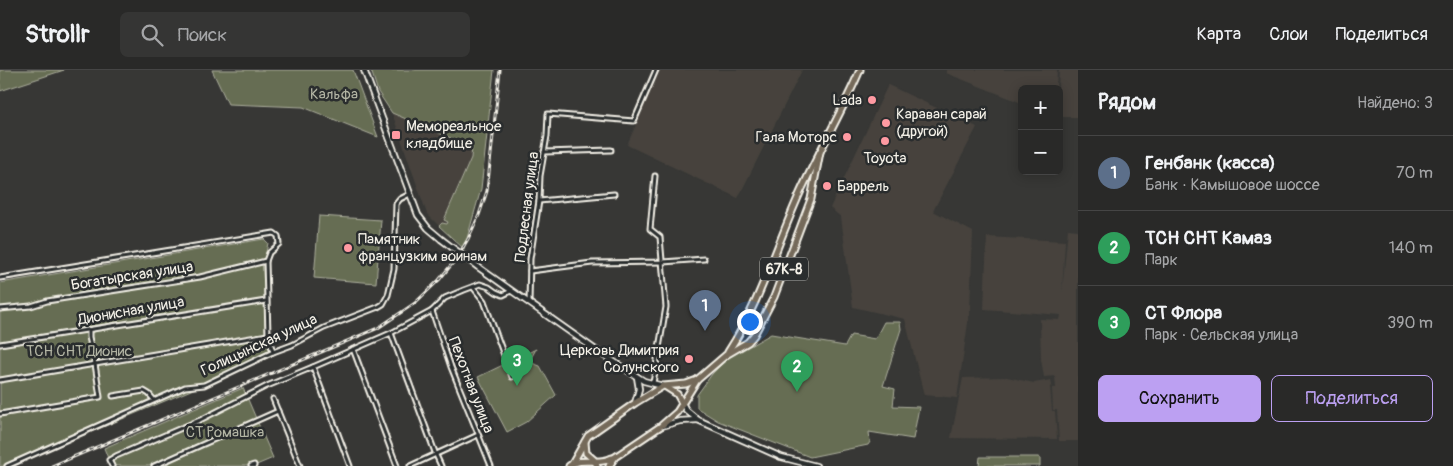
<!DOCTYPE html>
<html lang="ru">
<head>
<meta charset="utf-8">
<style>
	:root { --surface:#292928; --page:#353534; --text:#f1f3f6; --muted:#a5a6a8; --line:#454545; --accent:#bca0f2 }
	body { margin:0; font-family:Pangolin,sans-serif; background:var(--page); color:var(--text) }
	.controls { position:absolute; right:15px; top:15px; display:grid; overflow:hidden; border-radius:8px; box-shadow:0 2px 12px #0003 }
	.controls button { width:45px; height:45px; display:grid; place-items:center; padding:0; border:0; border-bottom:1px solid var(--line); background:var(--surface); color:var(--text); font:25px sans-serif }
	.you { position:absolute; left:749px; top:251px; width:18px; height:18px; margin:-12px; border:4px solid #fff; border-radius:50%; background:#1a73e8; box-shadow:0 0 0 8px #1a73e833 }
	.badge { display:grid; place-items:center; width:32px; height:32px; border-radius:50%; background:var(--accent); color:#fff; font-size:16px; font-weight:700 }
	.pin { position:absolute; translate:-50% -41px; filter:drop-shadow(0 1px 2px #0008) }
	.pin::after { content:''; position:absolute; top:26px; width:18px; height:15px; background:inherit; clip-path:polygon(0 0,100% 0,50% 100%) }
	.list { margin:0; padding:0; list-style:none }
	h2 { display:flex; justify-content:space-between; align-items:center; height:65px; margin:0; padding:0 20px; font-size:21px }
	h2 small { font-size:16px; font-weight:400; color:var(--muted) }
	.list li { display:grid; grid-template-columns:32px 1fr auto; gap:15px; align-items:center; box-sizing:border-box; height:75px; padding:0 20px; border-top:1px solid var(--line) }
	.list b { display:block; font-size:19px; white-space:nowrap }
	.list p { margin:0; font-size:16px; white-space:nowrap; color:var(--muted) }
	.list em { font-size:16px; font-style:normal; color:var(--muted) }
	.actions { display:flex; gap:10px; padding:15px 20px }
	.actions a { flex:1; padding:11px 0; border:1px solid var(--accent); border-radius:8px; text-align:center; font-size:18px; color:var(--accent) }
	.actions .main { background:var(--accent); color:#111 }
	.icon { flex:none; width:28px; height:28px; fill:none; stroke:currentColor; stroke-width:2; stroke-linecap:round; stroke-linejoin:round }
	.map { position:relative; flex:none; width:1078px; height:396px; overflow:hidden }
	header { display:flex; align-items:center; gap:30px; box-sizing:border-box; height:70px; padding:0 25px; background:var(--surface); border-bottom:1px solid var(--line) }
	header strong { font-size:24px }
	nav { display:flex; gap:28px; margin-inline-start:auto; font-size:18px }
	.search { width:350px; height:45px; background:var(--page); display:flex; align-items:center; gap:12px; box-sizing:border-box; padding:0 18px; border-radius:8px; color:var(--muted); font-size:19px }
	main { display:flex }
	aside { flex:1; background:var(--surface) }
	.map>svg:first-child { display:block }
</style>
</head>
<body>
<header>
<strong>Strollr</strong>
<div class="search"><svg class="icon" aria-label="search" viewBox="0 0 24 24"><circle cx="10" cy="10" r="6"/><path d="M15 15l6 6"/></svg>Поиск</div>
<nav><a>Карта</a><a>Слои</a><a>Поделиться</a></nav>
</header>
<main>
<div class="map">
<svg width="1078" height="396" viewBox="0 0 1078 396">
	<rect width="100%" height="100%" fill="#373735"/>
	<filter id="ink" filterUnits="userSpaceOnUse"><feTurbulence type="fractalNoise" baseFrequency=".02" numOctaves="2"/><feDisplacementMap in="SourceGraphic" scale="10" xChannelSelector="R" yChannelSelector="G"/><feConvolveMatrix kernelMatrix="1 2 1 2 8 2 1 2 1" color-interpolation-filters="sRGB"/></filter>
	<g filter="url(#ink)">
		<g fill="#47433e">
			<polygon points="660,0 802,0 738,128 627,75"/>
			<polygon points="946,0 1057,0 1056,19 1022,19 1022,33 946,3"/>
			<polygon points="1059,0 1078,0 1078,47 1059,47 1059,19 1058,19"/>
			<polygon points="888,15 977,57 933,141 973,162 970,239 957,328 924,325 905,249 853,237 841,147 830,138"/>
			<polygon points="392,43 472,77 471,88 444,149 448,152 447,154 442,153 439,156 427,144"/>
			<polygon points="1068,159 1078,160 1078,371 1059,371 1057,340 1053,340 1052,318 1056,318 1055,306 1044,307 1041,289 1040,249 1060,250 1061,245 984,239 987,167 1065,171 1062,222"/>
			<polygon points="1007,307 1034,313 1051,310 1052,316 1050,317 1052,341 1055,341 1057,369 951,368 963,308"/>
		</g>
		<g fill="#666d53" stroke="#adaf9e">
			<polygon points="0,0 64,0 0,21"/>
			<polygon points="212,0 353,0 378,67 303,37 228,34"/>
			<polygon points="371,0 494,0 481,119 464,179 439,156 442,153 447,154 448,152 444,150 471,88 472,77 392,43 378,22"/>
			<polygon points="319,146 381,150 376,213 314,208"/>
			<polygon points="264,169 268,173 263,197 265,253 270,281 272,286 84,365 5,396 0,396 0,213"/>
			<polygon points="884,252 900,252 901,259 883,316 895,319 893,336 919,337 913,369 869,362 870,372 868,375 810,387 718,351 697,338 697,325 712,304 727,289 771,264 845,276 851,265 875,269"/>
			<polygon points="536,279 529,292 540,296 556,325 526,352 507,362 478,307"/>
			<polygon points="243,318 273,388 254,396 111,396 104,378"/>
			<polygon points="980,387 1038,387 1040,388 1040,396 979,396"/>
		</g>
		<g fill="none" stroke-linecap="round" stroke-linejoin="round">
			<defs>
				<g id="street">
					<polyline points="544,82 611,80"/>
					<polyline points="539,131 614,124"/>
					<polyline points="530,201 592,193 663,192 704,189"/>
					<polyline points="0,208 274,163 278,166 279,174 269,183 266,191 268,265 273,282"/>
					<polyline points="473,217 484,231 512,307"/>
					<polyline points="529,233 530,189 539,131 540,106 547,66 548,44 634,51 656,0"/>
					<polyline points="0,239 31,236 47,231 200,207 266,191"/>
					<polyline points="432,241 451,297 491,396"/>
					<polyline points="391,263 436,385 441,396"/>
					<polyline points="0,274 266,231"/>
					<polyline points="353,279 397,396"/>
					<polyline points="313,297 350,396"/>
					<polyline points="0,310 268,265"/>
					<polyline points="653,313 666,237 660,167 650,159 655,106"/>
					<polyline points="113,326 144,321 149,324 154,330"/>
					<polyline points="273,329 300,396"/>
					<polyline points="0,344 100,327 95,294 89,267 89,260"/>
					<polyline points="7,396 185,317 204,315 273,282 292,275 324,258 378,237 383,234 388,225 394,199 396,134 400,129 410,124"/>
					<polyline points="112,396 109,390 116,386 200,350 267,316 313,297 391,263 432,241 445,228 464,220 480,214 489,217 496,222 503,225 511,221"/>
					<polyline points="154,396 278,341"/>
					<polyline points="251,396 254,395 254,396"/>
					<polyline points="410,396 478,365"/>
				</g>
				<g id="secondary">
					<polyline points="364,0 418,145 428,158 441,169"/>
					<polyline points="478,197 600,283 644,311 663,316"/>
					<polyline points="635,333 639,319 637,307"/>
					<polyline points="682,333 686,340 698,350 781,387 816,396"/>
					<polyline points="662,356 680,351 698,350"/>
				</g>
				<g id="primary">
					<path d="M728,282C760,233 776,176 800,123C819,81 842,42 860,0"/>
					<polyline points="666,317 677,324 682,333"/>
					<polyline points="585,372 586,383 594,390 597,396"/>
					<polyline points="572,394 588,366 635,333 663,316 686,314 697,310"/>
					<path d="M569,396C582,386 598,396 612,388"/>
					<polyline points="609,396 615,387 661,356 677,342 697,310 726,285 748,272 754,265 774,227 811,129 820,82"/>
				</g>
			</defs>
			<use href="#street" stroke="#f4f1e8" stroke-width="7"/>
			<use href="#secondary" stroke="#f4f1e8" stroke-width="8"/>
			<use href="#primary" stroke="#f4f1e8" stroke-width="9"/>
			<use href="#street" stroke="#2a2d2e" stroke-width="3"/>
			<use href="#secondary" stroke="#2a2d2e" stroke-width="4.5"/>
			<use href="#primary" stroke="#746a5a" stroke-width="5"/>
			<defs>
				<polyline id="rail" points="52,396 378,258 415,233 439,210 456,189 468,169 479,145 487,121 500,0"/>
			</defs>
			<use href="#rail" stroke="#f4f1e8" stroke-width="3"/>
			<use href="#rail" stroke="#2a2d2e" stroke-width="1" stroke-dasharray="4" stroke-linecap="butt"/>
			<defs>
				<polyline id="secondary-bridge" points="441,169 478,197"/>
			</defs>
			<use href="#secondary-bridge" stroke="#f4f1e8" stroke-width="8" stroke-linecap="butt"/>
			<use href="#secondary-bridge" stroke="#2a2d2e" stroke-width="4.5"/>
		</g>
	</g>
	<g fill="#ff9aa2" stroke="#2a2d2e" stroke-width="2">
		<circle cx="872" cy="30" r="5"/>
		<circle cx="886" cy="53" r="5"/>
		<rect x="391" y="60" width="10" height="10" rx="2.5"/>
		<circle cx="847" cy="67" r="5"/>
		<circle cx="885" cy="71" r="5"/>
		<circle cx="827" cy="116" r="5"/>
		<circle cx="348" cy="178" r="5"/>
		<circle cx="689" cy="289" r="5"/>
	</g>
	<g text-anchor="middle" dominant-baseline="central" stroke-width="5" stroke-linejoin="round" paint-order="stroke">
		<rect fill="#2a2d2e" stroke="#b7b6b0" stroke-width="1" x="760" y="187.5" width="48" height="23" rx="4"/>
		<g font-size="14" font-weight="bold" fill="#f4f1e8">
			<text x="784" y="199">67К-8</text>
		</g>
		<g font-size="15" fill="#b4b6a5" stroke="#2a2d2e">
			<text x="334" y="24">Кальфа</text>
			<text x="79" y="281">ТСН СНТ Дионис</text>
			<text x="225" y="362">СТ Ромашка</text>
		</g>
		<g font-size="15" fill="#f4f1e8" stroke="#2a2d2e" text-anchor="start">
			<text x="862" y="30" text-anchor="end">Lada</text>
			<text x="896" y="44">Караван сарай<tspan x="896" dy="17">(другой)</tspan></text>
			<text x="406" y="56">Мемореальное<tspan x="406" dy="17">кладбище</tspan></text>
			<text x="837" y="67" text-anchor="end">Гала Моторс</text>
			<text x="885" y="88" text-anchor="middle">Toyota</text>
			<text x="837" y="116">Баррель</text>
			<text x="358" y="169">Памятник<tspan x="358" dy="17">французким воинам</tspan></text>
			<text x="679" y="280" text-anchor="end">Церковь Димитрия<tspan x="679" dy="17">Солунского</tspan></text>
		</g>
		<g font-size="15" fill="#f4f1e8" stroke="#2a2d2e">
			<text transform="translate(527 137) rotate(-83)">Подлесная улица</text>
			<text transform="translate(132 206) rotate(-9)">Богатырская улица</text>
			<text transform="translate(131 241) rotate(-10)">Дионисная улица</text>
			<text transform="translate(259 275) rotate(-25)">Голицынская улица</text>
			<text transform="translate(471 315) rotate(69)">Пехотная улица</text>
		</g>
	</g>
</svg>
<div class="controls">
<button>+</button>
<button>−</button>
</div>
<div class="you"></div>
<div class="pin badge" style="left:705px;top:261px;background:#5c6f8a">1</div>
<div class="pin badge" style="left:797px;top:322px;background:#2e9e5b">2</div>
<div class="pin badge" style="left:517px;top:316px;background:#2e9e5b">3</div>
</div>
<aside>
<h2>Рядом<small>Найдено: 3</small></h2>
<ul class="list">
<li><span class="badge" style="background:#5c6f8a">1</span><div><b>Генбанк (касса)</b><p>Банк · Камышовое шоссе</p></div><em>70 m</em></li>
<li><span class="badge" style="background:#2e9e5b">2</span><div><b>ТСН СНТ Камаз</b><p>Парк</p></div><em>140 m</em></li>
<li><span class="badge" style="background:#2e9e5b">3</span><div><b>СТ Флора</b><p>Парк · Сельская улица</p></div><em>390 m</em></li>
</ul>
<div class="actions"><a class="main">Сохранить</a><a>Поделиться</a></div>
</aside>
</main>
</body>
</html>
